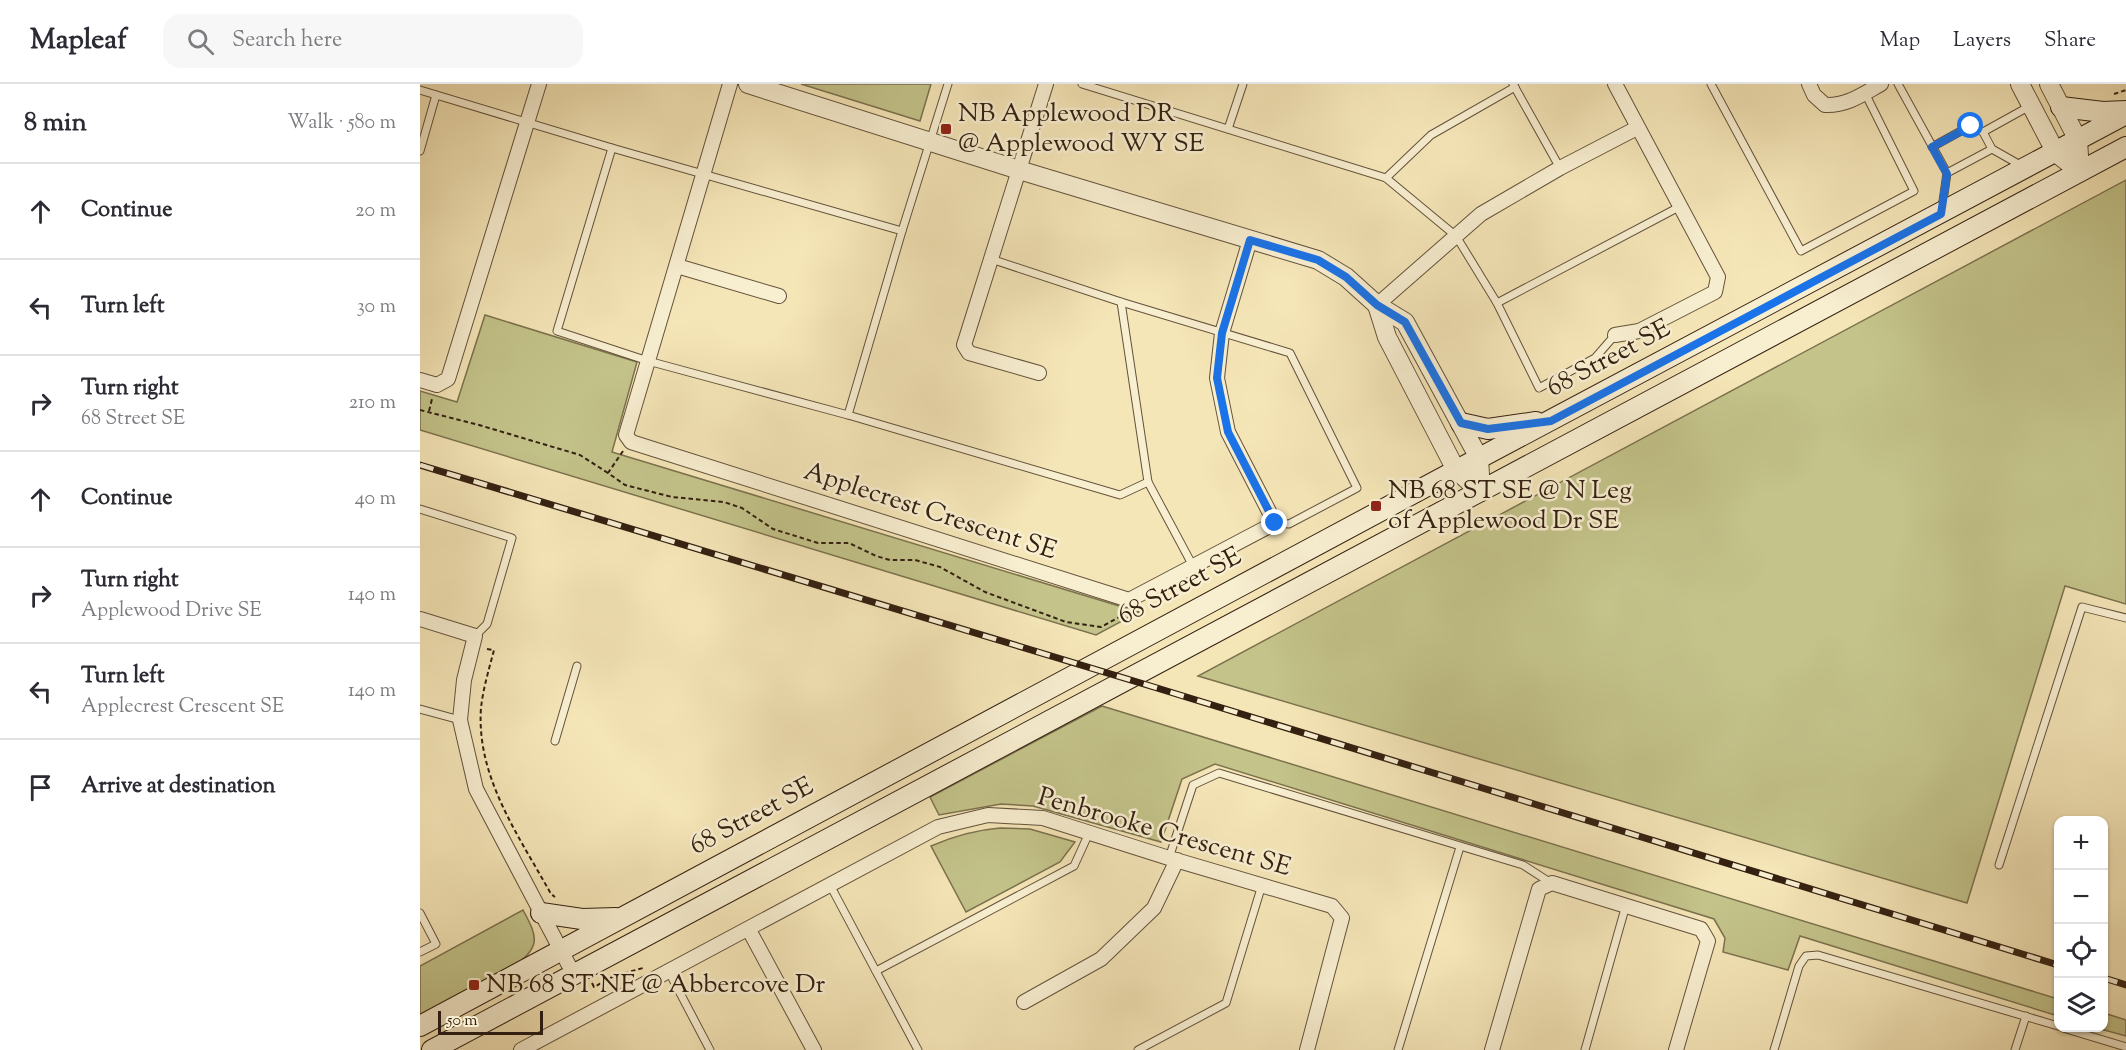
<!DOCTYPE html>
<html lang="en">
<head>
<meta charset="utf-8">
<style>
	:root { --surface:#fff; --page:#f7f7f7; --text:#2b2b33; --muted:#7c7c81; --line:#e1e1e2 }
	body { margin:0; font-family:"Sorts Mill Goudy",serif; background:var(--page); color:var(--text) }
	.controls { position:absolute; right:18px; bottom:18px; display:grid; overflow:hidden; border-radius:12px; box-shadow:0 2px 4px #0004 }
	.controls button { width:54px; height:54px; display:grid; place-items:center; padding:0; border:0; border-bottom:2px solid var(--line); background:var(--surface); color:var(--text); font:30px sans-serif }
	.scale { position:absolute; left:18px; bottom:15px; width:105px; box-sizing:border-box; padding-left:6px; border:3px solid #342011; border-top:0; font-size:16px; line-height:21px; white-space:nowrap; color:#342011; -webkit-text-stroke:4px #f8efd1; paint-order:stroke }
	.stop { position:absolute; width:18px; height:18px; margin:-14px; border:4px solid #1a73e8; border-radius:50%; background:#fff }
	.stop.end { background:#1a73e8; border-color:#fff; box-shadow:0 2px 6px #0008 }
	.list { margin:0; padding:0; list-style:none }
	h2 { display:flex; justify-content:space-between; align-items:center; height:78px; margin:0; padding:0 24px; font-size:26px }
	h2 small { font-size:20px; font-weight:400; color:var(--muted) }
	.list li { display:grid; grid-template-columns:39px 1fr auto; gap:18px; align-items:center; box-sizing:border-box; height:96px; padding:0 24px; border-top:2px solid var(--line) }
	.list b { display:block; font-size:22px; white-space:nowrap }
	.list p { margin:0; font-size:20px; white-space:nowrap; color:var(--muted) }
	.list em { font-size:20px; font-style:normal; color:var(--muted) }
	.icon { flex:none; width:33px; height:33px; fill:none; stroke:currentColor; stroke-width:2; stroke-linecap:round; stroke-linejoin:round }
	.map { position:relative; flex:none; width:1706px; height:966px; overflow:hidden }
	header { display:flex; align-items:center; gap:36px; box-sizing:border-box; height:84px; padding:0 30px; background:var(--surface); border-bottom:2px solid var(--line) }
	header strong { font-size:28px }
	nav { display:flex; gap:33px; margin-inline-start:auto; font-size:21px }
	.search { width:420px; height:54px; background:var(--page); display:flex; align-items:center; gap:15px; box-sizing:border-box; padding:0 21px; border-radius:18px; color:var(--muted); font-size:22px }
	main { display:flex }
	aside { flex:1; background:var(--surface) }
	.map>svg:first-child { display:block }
</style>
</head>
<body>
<header>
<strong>Mapleaf</strong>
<div class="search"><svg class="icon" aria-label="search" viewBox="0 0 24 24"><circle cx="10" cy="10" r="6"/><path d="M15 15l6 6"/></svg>Search here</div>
<nav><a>Map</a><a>Layers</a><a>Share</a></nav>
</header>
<main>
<aside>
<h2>8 min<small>Walk · 580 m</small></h2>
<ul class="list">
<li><svg class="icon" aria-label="ahead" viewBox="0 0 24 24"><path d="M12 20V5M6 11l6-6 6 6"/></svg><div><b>Continue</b></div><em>20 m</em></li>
<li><svg class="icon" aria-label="left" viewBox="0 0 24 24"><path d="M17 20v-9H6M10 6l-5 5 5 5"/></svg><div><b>Turn left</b></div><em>30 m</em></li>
<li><svg class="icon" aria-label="right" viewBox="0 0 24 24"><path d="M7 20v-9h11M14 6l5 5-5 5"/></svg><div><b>Turn right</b><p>68 Street SE</p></div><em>210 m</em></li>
<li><svg class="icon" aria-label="ahead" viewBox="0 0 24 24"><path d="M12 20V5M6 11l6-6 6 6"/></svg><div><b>Continue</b></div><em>40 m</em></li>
<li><svg class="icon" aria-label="right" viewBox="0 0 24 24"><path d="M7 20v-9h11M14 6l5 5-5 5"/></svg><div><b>Turn right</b><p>Applewood Drive SE</p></div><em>140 m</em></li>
<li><svg class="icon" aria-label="left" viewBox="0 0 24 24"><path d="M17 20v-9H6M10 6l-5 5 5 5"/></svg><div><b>Turn left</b><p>Applecrest Crescent SE</p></div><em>140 m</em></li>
<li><svg class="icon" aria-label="arrive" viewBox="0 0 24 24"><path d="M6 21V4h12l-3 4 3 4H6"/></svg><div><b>Arrive at destination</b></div></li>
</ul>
</aside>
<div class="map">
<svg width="1706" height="966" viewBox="0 0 1706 966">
	<rect width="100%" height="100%" fill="#f5e6b8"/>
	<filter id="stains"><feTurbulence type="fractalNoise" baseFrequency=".00333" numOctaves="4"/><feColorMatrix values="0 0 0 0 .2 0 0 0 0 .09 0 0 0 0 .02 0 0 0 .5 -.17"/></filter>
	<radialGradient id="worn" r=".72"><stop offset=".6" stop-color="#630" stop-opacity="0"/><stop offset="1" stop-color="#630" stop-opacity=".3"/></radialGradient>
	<g fill="#c3c38a" stroke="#7c724e" stroke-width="1.5">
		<polygon points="381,0 511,0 500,37"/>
		<polygon points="1706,96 1706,520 1645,502 1547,819 778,592"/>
		<polygon points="65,231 217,278 192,368 719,528 676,551 0,346 0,307 37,318"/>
		<polygon points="682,622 1638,915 1638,932 1380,852 1368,886 1303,868 1305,854 1294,835 795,680 762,695 741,758 613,722 581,720 519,731 510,713"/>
		<path d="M580,744L610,745L655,758L640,778L546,828L511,762C534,752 555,746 580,744Z"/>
		<path d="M103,826C119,855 120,863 93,883L0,932V882Z"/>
		<polygon points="1684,929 1706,936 1706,952 1677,944 1684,944"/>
	</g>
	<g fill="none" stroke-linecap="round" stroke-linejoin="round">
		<defs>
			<g id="service">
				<polyline points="662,0 966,94 1036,152 1077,219 1119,304 1175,274 1195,251"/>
				<polyline points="1093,0 1140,84"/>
				<polyline points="1291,0 1381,167 1494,107 1445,9"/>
				<polyline points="1478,0 1527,89"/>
				<polyline points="0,6 192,64 482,147"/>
				<polyline points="808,45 823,0"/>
				<polyline points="1512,63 1550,42 1563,48"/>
				<polyline points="192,64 137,247 228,277 428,331 700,411 728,398"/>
				<polyline points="1572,65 1563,48 1610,22"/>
				<polyline points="0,67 16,11"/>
				<polyline points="966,94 1011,51 1095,3"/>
				<polyline points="1522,124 1527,89 1572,65 1602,82"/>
				<polyline points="571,175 701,218 870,269 937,404 869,440 855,439"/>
				<polyline points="701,218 728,398 773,482"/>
				<polyline points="1077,219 1259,123"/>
				<polyline points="428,331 482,147 528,0"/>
				<polyline points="0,425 92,454 67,540 55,552"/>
				<polyline points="0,625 40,636"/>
				<polyline points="135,657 157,582"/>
				<polyline points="749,774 773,701 799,689 1103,781 1131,799"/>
				<polyline points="1579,781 1662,523 1706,534"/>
				<polyline points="410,801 498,966"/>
				<polyline points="0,829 16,860 0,868"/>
				<polyline points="456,887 654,782 669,749"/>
				<polyline points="249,888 290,966"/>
				<polyline points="1643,944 1706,963"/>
				<polyline points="718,966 806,919 842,801"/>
				<polyline points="978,966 1040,763"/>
				<polyline points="1165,966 1206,821"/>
				<polyline points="1354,966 1379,882 1386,872 1398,871 1638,942"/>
				<polyline points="1595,966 1606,932"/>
			</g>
			<g id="minor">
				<polyline points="310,0 206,351 211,358 709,516 855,439 808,348 797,294 802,249 830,156"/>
				<polyline points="1195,0 1298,193 1295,208 1219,247 1195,251"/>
				<path d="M1389,0L1394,11L1405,21C1427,22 1443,10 1461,0"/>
				<polyline points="257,182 359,212"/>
				<polyline points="957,221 1061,130 1140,84 1217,44"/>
				<polyline points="619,289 549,269 544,261 626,0"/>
				<polyline points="0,296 17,301 28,295 119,0"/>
				<polyline points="0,535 55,552 44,596 40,636 56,705 154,891"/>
				<polyline points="329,846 394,966"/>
				<polyline points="604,918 681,875 734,824 757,776"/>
				<polyline points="101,966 518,743 568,731 623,734 749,774 912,822 922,834 887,966"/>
				<polyline points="1072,966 1119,805 1132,799 1281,845 1288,857 1256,966"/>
			</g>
			<g id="tertiary">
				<polyline points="328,0 599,86 898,176 926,193 957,221 985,238 1059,374 1061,408"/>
				<polyline points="1600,0 1636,69 1660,88"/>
				<polyline points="1629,0 1658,56 1660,88"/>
				<polyline points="957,221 967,253 1036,386 1061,408"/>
			</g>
			<g id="secondary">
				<polyline points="1641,23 1683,28 1706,27"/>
				<polyline points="1041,339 1068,345 1116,338"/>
				<polyline points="121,829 162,835 196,834"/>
				<polyline points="0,942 1020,395 1706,30"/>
				<polyline points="12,966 1706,63"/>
			</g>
		</defs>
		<use href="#service" stroke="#64523b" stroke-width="9"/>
		<use href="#minor" stroke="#64523b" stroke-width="16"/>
		<use href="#tertiary" stroke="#64523b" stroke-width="20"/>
		<use href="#secondary" stroke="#342011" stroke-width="22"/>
		<g stroke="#342011" stroke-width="2" stroke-dasharray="4.5 3" stroke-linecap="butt">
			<polyline points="1694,10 1706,6"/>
			<polyline points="0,326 59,341 160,371 188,389"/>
			<polyline points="9,327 12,315"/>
			<polyline points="203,367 188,389 205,401 252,413 304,418 322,424 353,445 398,459 429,459 456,472 470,476 495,476 520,483 565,508 646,538 681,543 703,531 704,527"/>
			<path d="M67,565L74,566C69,585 63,605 61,624C56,693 99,752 131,810L135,813"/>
			<polyline points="172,899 174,903 194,892 223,884"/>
		</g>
		<use href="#service" stroke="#f8efd1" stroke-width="7"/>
		<use href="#minor" stroke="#f8efd1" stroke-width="14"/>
		<use href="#tertiary" stroke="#f8efd1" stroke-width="18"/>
		<use href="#secondary" stroke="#f8efd1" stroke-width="20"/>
		<defs>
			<g id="rail">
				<polyline points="0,381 737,604 1638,881"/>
				<polyline points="1684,894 1706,901"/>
			</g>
		</defs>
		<use href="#rail" stroke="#342011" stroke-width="7"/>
		<use href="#rail" stroke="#f8efd1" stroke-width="4.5" stroke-dasharray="14" stroke-linecap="butt"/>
	</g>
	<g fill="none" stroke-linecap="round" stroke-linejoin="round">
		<polyline stroke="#1a73e8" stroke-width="8" points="855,439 808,348 797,294 802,249 830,156 898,176 926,193 957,221 985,238 1041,339 1068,345 1131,337 1521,130 1527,90 1512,63 1551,42"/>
	</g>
	<g fill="#8f2418" stroke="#f8efd1" stroke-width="2">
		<rect x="520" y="39" width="12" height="12" rx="3"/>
		<rect x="950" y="416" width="12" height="12" rx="3"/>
		<rect x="48" y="895" width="12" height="12" rx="3"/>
	</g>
	<g text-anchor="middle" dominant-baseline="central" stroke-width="5" stroke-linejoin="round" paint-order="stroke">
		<g font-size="26" fill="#342011" stroke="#f8efd1" text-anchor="start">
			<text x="538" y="30">NB Applewood DR<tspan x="538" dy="30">@ Applewood WY SE</tspan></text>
			<text x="968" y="407">NB 68 ST SE @ N Leg<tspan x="968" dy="30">of Applewood Dr SE</tspan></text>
			<text x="66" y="901">NB 68 ST NE @ Abbercove Dr</text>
		</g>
		<g font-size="26" fill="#342011" stroke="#f8efd1">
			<text transform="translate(1189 275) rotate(-28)">68 Street SE</text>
			<text transform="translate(510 428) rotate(18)">Applecrest Crescent SE</text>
			<text transform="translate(760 503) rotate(-28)">68 Street SE</text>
			<text transform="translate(332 733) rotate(-28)">68 Street SE</text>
			<text transform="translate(744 749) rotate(16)">Penbrooke Crescent SE</text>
		</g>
	</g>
	<rect width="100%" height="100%" filter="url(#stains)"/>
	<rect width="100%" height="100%" fill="url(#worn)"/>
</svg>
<div class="controls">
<button>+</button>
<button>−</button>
<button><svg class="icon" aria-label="locate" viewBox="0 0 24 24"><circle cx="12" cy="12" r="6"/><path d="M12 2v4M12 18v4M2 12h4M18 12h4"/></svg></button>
<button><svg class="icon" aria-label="layers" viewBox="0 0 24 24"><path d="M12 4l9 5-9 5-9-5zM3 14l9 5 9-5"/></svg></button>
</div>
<div class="scale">50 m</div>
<div class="stop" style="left:1551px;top:42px"></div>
<div class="stop end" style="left:855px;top:439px"></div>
</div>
</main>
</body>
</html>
